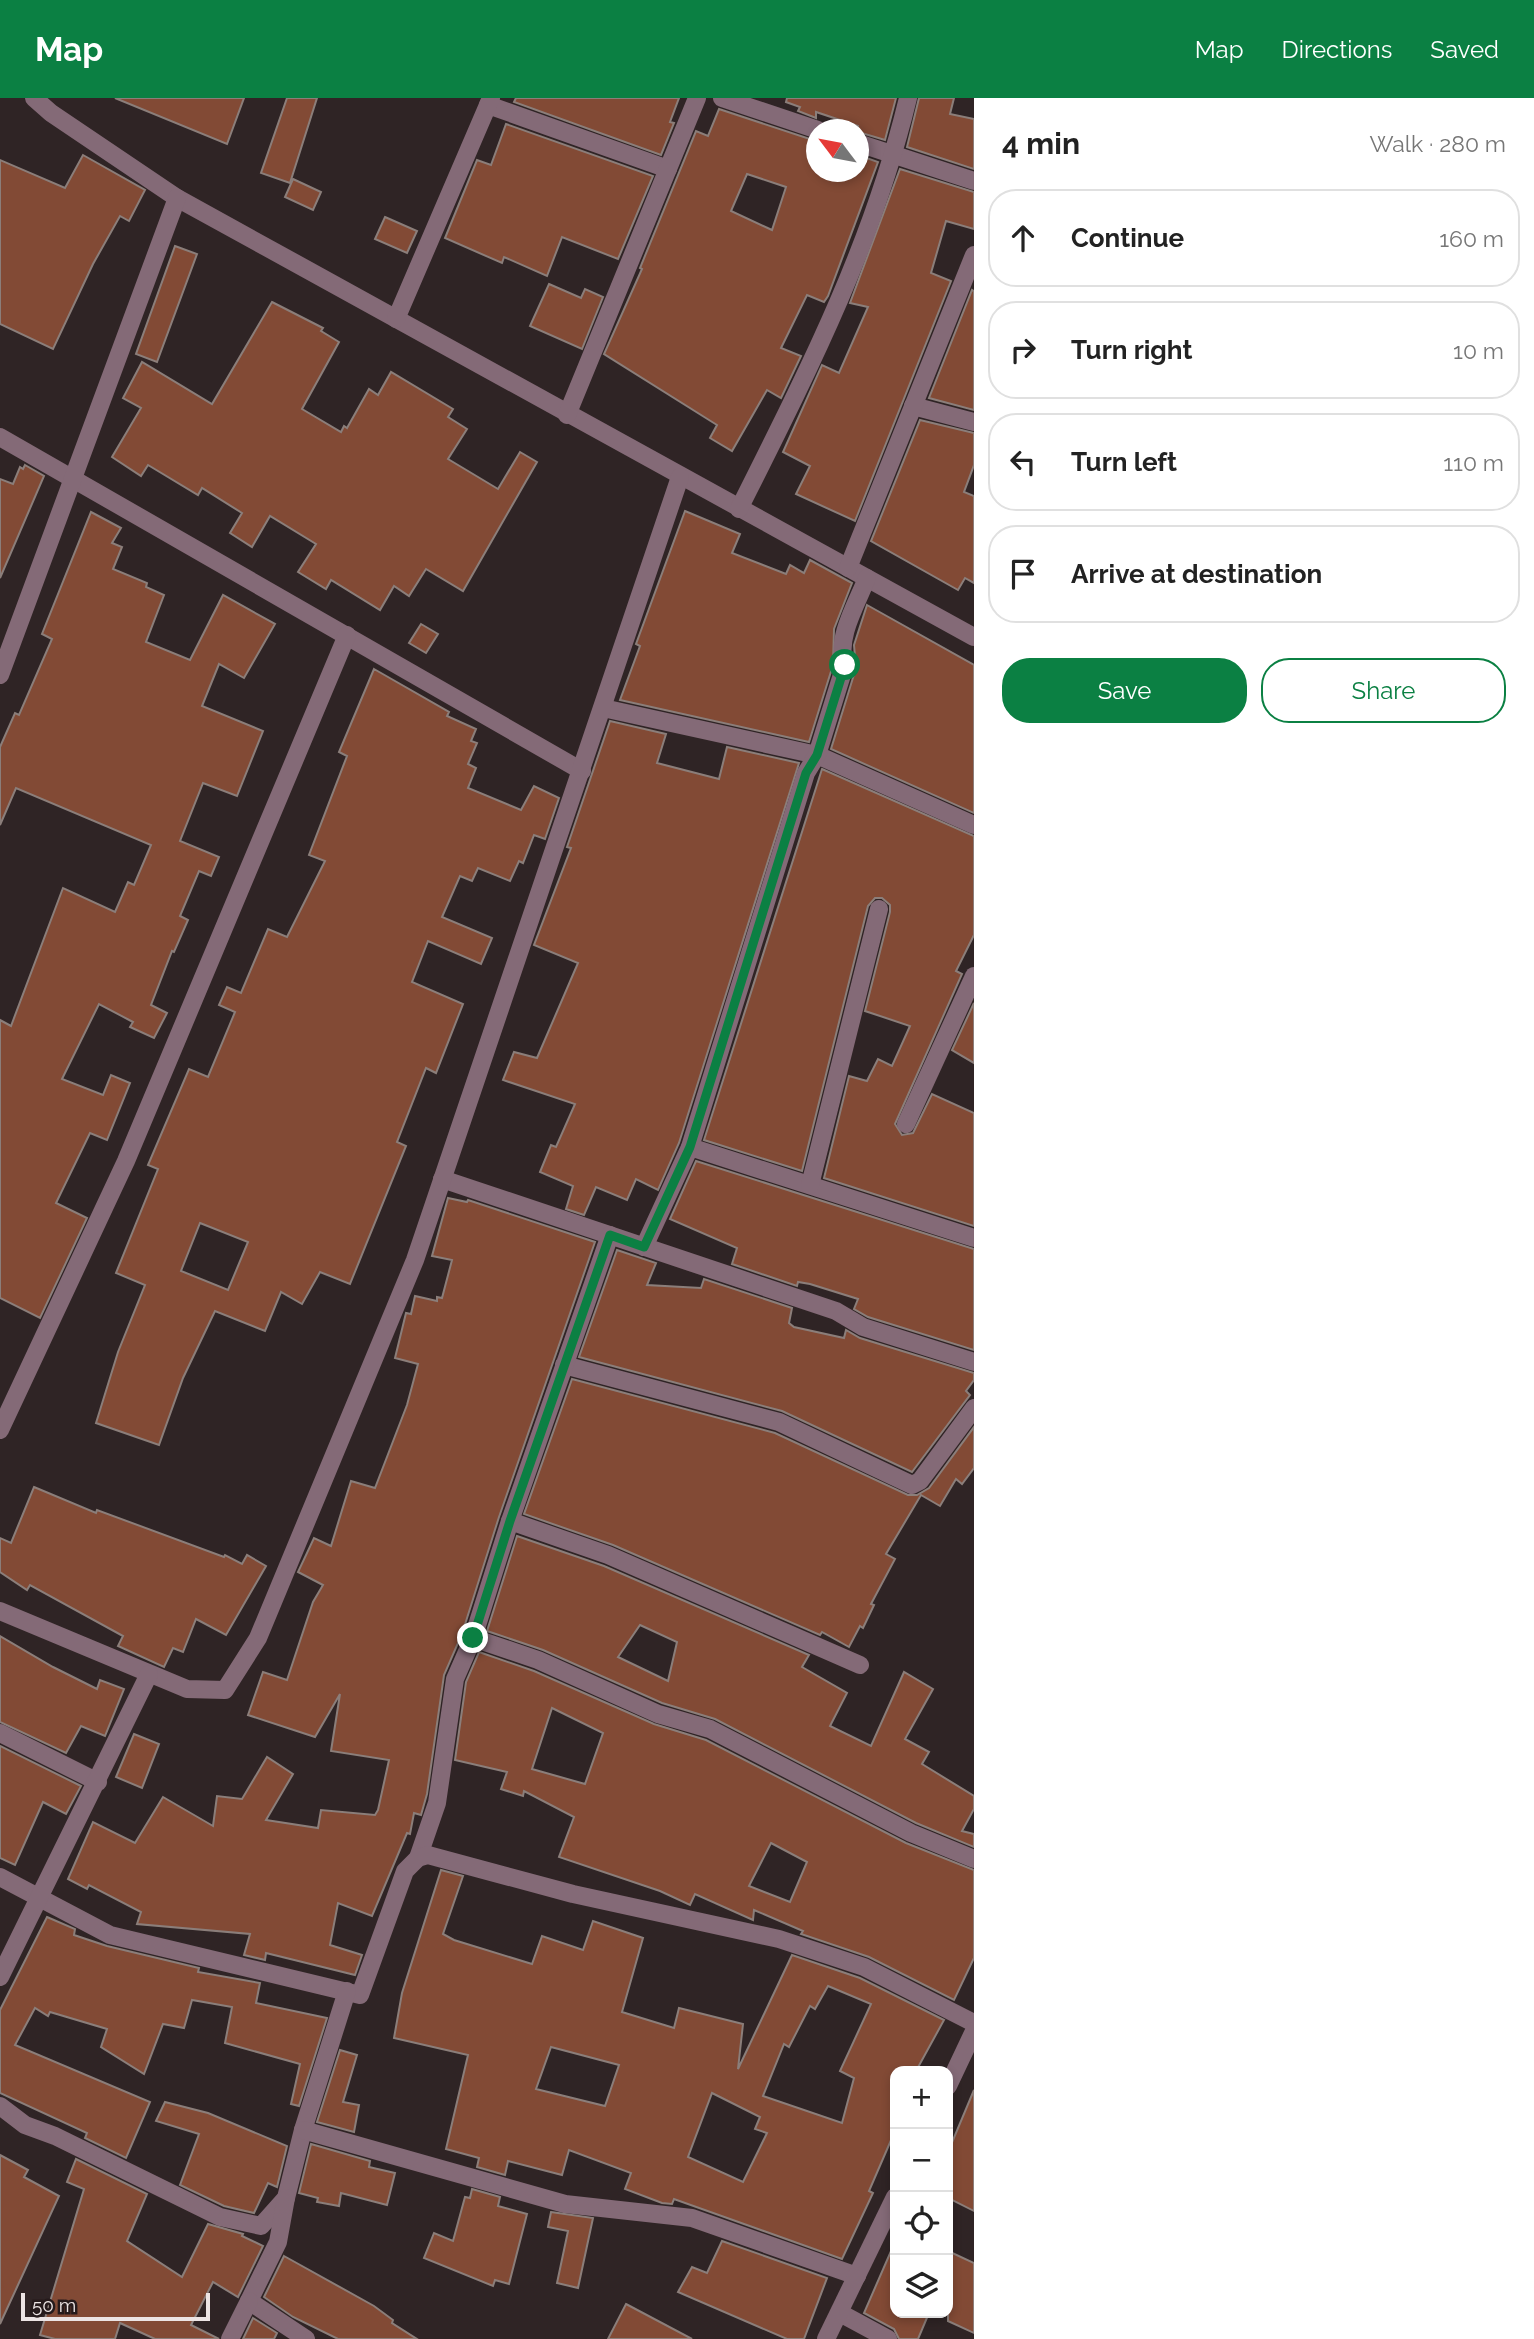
<!DOCTYPE html>
<html lang="en">
<head>
<meta charset="utf-8">
<style>
	:root { --surface:#fff; --page:#f2f2f2; --text:#222; --muted:#767676; --line:#e0e0e0; --accent:#0b8043 }
	body { margin:0; font-family:Raleway,sans-serif; background:var(--page); color:var(--text) }
	.controls { position:absolute; right:21px; bottom:21px; display:grid; overflow:hidden; border-radius:14px; box-shadow:0 4px 10px #0003 }
	.controls button { width:63px; height:63px; display:grid; place-items:center; padding:0; border:0; border-bottom:2px solid var(--line); background:var(--surface); color:var(--text); font:35px sans-serif }
	.compass { position:absolute; left:806px; top:21px; width:63px; height:63px; border-radius:50%; background:var(--surface); box-shadow:0 4px 10px #0003; rotate:302deg }
	.scale { position:absolute; left:21px; bottom:18px; width:189px; box-sizing:border-box; padding-left:7px; border:4px solid #ece4e4; border-top:0; font-size:19px; line-height:24px; white-space:nowrap; color:#ece4e4; -webkit-text-stroke:5px #251a1b; paint-order:stroke }
	.stop { position:absolute; width:21px; height:21px; margin:-16px; border:5px solid #0b8043; border-radius:50%; background:#fff }
	.stop.end { background:#0b8043; border-color:#fff; box-shadow:0 2px 7px #0008 }
	.list { margin:0; padding:0; list-style:none }
	h2 { display:flex; justify-content:space-between; align-items:center; height:91px; margin:0; padding:0 28px; font-size:30px }
	h2 small { font-size:23px; font-weight:400; color:var(--muted) }
	.list li { display:grid; grid-template-columns:46px 1fr auto; gap:21px; align-items:center; box-sizing:border-box; height:98px; margin:0 14px 14px; padding:0 14px; border:2px solid var(--line); border-radius:28px }
	.list b { display:block; font-size:26px; white-space:nowrap }
	.list em { font-size:23px; font-style:normal; color:var(--muted) }
	.actions { display:flex; gap:14px; padding:21px 28px }
	.actions a { flex:1; padding:16px 0; border:2px solid var(--accent); border-radius:28px; text-align:center; font-size:24px; color:var(--accent) }
	.actions .main { background:var(--accent); color:#fff }
	.icon { flex:none; width:38px; height:38px; fill:none; stroke:currentColor; stroke-width:2; stroke-linecap:round; stroke-linejoin:round }
	.map { position:relative; flex:none; width:974px; height:2241px; overflow:hidden }
	header { display:flex; align-items:center; gap:42px; box-sizing:border-box; height:98px; padding:0 35px; background:var(--accent); color:#fff }
	header strong { font-size:33px }
	nav { display:flex; gap:38px; margin-inline-start:auto; font-size:24px }
	main { display:flex }
	aside { flex:1; background:var(--surface) }
	.map>svg:first-child { display:block }
</style>
</head>
<body>
<header>
<strong>Map</strong>
<nav><a>Map</a><a>Directions</a><a>Saved</a></nav>
</header>
<main>
<div class="map">
<svg width="974" height="2241" viewBox="0 0 974 2241">
	<rect width="100%" height="100%" fill="#2f2425"/>
	<g fill="#824a35" stroke="#8b7e7a" stroke-width="2" fill-rule="evenodd">
		<polygon points="115,0 244,0 227,46"/>
		<polygon points="287,0 317,0 290,85 261,75"/>
		<polygon points="516,0 679,0 670,24 674,25 661,57 514,4"/>
		<polygon points="787,0 896,0 885,42 858,34 858,28 816,14 816,20 798,13 800,9 786,4"/>
		<polygon points="919,0 954,0 950,16 974,21 974,71 907,49"/>
		<path d="M719,11L816,43V74H858V57L878,64L828,198L824,204L807,197L781,250L801,258L781,300L767,292L732,353L710,340L717,327L604,256L642,171L640,170L696,33L708,38ZM747,76L786,89L772,132L731,113Z"/>
		<polygon points="506,26 653,78 618,161 562,139 547,178 504,159 502,165 445,140 477,62 491,67"/>
		<polygon points="83,57 145,92 129,123 120,118 93,166 53,251 0,226 0,62 65,90"/>
		<polygon points="900,71 974,94 974,131 946,123 931,175 951,183 855,423 796,396 810,368 783,354 822,267 839,275 868,209 850,205"/>
		<polygon points="293,81 321,94 313,112 285,99"/>
		<polygon points="385,119 417,133 407,155 375,141"/>
		<polygon points="175,148 197,156 157,264 136,256"/>
		<polygon points="549,186 581,200 585,191 603,199 582,251 530,228"/>
		<polygon points="972,192 974,193 974,312 929,300"/>
		<polygon points="272,204 323,230 321,233 339,244 302,311 341,334 344,328 347,330 369,291 378,297 391,274 453,311 448,319 467,331 448,361 498,391 520,354 537,364 463,493 426,471 409,498 394,488 380,512 331,482 326,491 298,474 316,446 270,418 252,449 230,435 242,415 202,390 198,397 148,367 141,378 112,359 141,310 123,300 142,264 212,306"/>
		<polygon points="920,322 974,335 974,367 964,394 974,398 974,485 965,480 958,492 871,443"/>
		<polygon points="25,367 44,378 0,480 0,381 13,386 20,369 23,371"/>
		<polygon points="685,413 740,436 732,455 786,476 790,467 804,475 810,462 852,485 834,531 833,567 809,644 620,602 640,548 636,546"/>
		<polygon points="91,414 121,430 112,445 122,449 113,471 147,485 146,489 164,497 146,544 190,562 223,497 275,526 244,580 219,566 202,608 263,633 237,698 203,685 180,743 219,759 211,778 199,773 180,818 188,822 174,854 172,853 151,907 167,915 154,940 130,929 133,924 99,906 62,981 103,997 111,977 130,985 107,1042 90,1035 56,1105 87,1120 40,1220 0,1200 0,922 11,928 63,790 115,814 128,784 134,787 151,747 16,690 0,727 0,649 15,615 19,617 52,541 42,536"/>
		<polygon points="867,507 974,567 974,715 831,651 856,570 854,547"/>
		<polygon points="421,526 438,536 426,555 409,545"/>
		<path d="M374,571L449,614L447,618L476,631L471,643L477,645L468,666L476,670L468,690L521,712L534,688L559,700L545,741L534,737L523,765L519,763L510,783L478,770L472,783L460,778L442,819L492,840L481,866L428,843L412,884L463,906L436,975L426,970L397,1044L406,1048L350,1186L320,1174L302,1206L281,1194L265,1233L215,1213L183,1280L159,1347L96,1325L118,1254L145,1187L116,1175L158,1071L148,1067L189,971L208,979L235,914L219,907L227,889L241,895L268,831L287,839L325,763L309,757L347,658L339,654ZM200,1125L248,1144L228,1192L181,1173Z"/>
		<polygon points="610,623 666,636 657,665 719,681 727,649 799,665 679,1045 658,1092 636,1081 627,1102 596,1089 584,1117 566,1111 573,1088 540,1074 551,1047 556,1049 575,1006 503,982 514,954 537,960 578,865 534,847 571,750 567,749"/>
		<polygon points="822,671 974,738 974,837 956,873 962,876 895,1026 902,1037 913,1035 932,996 974,1015 974,1128 824,1080 849,978 867,983 878,961 892,968 910,928 865,913 890,814 890,807 882,800 875,800 868,808 802,1073 704,1042"/>
		<polygon points="974,905 974,965 952,952"/>
		<polygon points="696,1063 974,1151 974,1252 868,1219 854,1211 858,1201 810,1186 798,1184 797,1188 732,1166 737,1150 670,1121"/>
		<polygon points="448,1100 467,1104 468,1102 595,1144 499,1419 462,1536 444,1577 427,1696 421,1717 414,1715 410,1736 407,1735 372,1818 338,1805 330,1847 362,1857 355,1877 266,1855 265,1862 244,1857 250,1836 137,1826 141,1814 89,1787 87,1791 68,1781 93,1724 135,1745 163,1699 213,1728 217,1698 242,1701 267,1659 293,1676 266,1722 318,1730 321,1712 375,1717 378,1712 389,1662 331,1653 340,1596 315,1639 248,1617 263,1574 287,1582 313,1504 323,1487 298,1474 314,1440 331,1448 351,1383 375,1390 407,1307 418,1266 395,1260 406,1215 411,1216 415,1198 437,1203 437,1199 442,1200 452,1162 432,1158"/>
		<polygon points="617,1152 656,1165 647,1187 701,1190 704,1181 792,1210 789,1225 794,1229 844,1240 846,1232 860,1240 974,1275 974,1282 966,1293 970,1297 912,1374 782,1313 579,1259"/>
		<polygon points="572,1281 775,1335 908,1397 917,1397 929,1390 974,1329 974,1370 962,1386 956,1381 940,1408 921,1397 886,1456 895,1461 871,1506 874,1507 863,1530 860,1528 849,1549 822,1534 820,1537 613,1447 524,1416"/>
		<polygon points="34,1389 96,1415 97,1412 224,1459 225,1457 242,1466 247,1457 266,1468 226,1537 196,1521 183,1554 173,1550 164,1569 118,1548 123,1538 30,1487 27,1492 0,1474 0,1440 11,1445"/>
		<path d="M517,1438L604,1468L809,1557L802,1569L847,1595L830,1628L871,1648L904,1574L933,1591L905,1641L929,1654L922,1666L974,1698V1711L962,1733L974,1736V1749L916,1725L715,1621L662,1605L543,1552L487,1533ZM640,1527L677,1544L668,1583L618,1559Z"/>
		<polygon points="0,1538 53,1569 97,1591 100,1582 124,1591 105,1638 81,1628 66,1655 0,1624"/>
		<path d="M479,1554L534,1573L654,1626L706,1642L906,1745L974,1772V1860L954,1902L869,1859L801,1836L803,1833L754,1812L753,1822L695,1796L690,1807L660,1793L559,1759L574,1719L524,1693L523,1698L501,1691L507,1674L455,1662L466,1584ZM552,1610L603,1635L585,1686L532,1671ZM771,1745L807,1764L790,1804L749,1788Z"/>
		<polygon points="134,1636 159,1646 142,1690 116,1679"/>
		<polygon points="0,1648 81,1688 66,1716 43,1704 15,1767 0,1760"/>
		<path d="M441,1772L463,1778L443,1836L454,1842L532,1866L542,1838L583,1852L593,1823L643,1840L622,1914L674,1930L679,1910L743,1926L738,1971L792,1857L860,1880L944,1922L916,1973H895V2033L869,2093L873,2095L842,2161L674,2101L672,2106L662,2105L625,2091L631,2075L569,2052L562,2077L508,2063L505,2077L477,2069L479,2060L446,2051L468,1957L394,1940L402,1895ZM828,1888L871,1906L840,1973L854,1980L842,2025L763,1998L784,1946L789,1949L810,1908L815,1911ZM551,1949L619,1967L605,2008L536,1991ZM712,1995L760,2019L755,2031L767,2035L743,2084L688,2059Z"/>
		<polygon points="47,1819 75,1831 74,1837 107,1848 199,1870 198,1874 260,1885 256,1905 327,1920 299,2008 291,2006 300,1966 225,1945 232,1909 192,1902 184,1930 163,1926 144,1976 101,1949 107,1931 50,1914 48,1918 35,1910 15,1947 150,2004 126,2060 85,2040 87,2035 0,1995 0,1912"/>
		<polygon points="340,1952 357,1957 343,2004 359,2007 354,2034 317,2024"/>
		<polygon points="974,1992 974,2113 948,2100 948,2054"/>
		<polygon points="165,2004 208,2015 287,2048 277,2089 268,2085 254,2115 224,2108 180,2087 199,2036 156,2023"/>
		<polygon points="311,2046 370,2063 369,2069 395,2075 387,2107 341,2095 339,2108 317,2104 318,2100 299,2095"/>
		<polygon points="0,2057 28,2072 24,2079 59,2098 0,2226"/>
		<polygon points="76,2061 147,2096 127,2143 182,2179 208,2126 243,2136 242,2138 263,2148 238,2199 213,2184 191,2227 219,2241 155,2241 120,2225 115,2241 55,2241 40,2237 84,2091 67,2084"/>
		<polygon points="472,2091 500,2099 498,2108 527,2116 509,2186 495,2182 493,2188 424,2160 434,2135 453,2143 465,2099 470,2100"/>
		<polygon points="551,2114 593,2120 578,2190 557,2185 568,2133 548,2129"/>
		<polygon points="722,2143 827,2180 804,2241 787,2241 678,2194 692,2169 707,2175"/>
		<polygon points="895,2144 895,2215 929,2215 918,2241 899,2241 894,2231 864,2215"/>
		<polygon points="948,2153 974,2165 974,2235 948,2223"/>
		<polygon points="284,2158 374,2208 393,2222 392,2225 417,2241 338,2241 293,2219 264,2199"/>
		<polygon points="626,2206 692,2241 608,2241"/>
		<polygon points="253,2220 277,2235 274,2241 243,2241"/>
	</g>
	<g fill="none" stroke-linecap="round" stroke-linejoin="round">
		<g stroke="#846a77" stroke-width="18">
			<polyline points="34,0 51,15 177,100 974,539"/>
			<polyline points="722,0 818,32"/>
			<polyline points="488,7 668,71"/>
			<polyline points="858,45 974,83"/>
			<polyline points="396,221 491,0"/>
			<polyline points="913,308 974,324"/>
			<polyline points="567,317 697,0"/>
			<polyline points="0,339 582,673"/>
			<path d="M739,411C807,275 872,149 908,0"/>
			<polyline points="848,470 974,157"/>
			<polyline points="0,577 177,100"/>
			<polyline points="603,610 817,657 974,727"/>
			<polyline points="906,1026 974,878"/>
			<polyline points="690,1049 974,1140"/>
			<polyline points="442,1081 836,1213 863,1229 974,1264"/>
			<polyline points="810,1087 879,811"/>
			<path d="M644,1149L690,1049L806,675L817,657L845,567C835,541 857,505 867,480"/>
			<polyline points="564,1267 779,1324 912,1387 920,1383 974,1310"/>
			<polyline points="0,1332 126,1063 347,537"/>
			<polyline points="510,1423 608,1457 860,1567"/>
			<polyline points="0,1513 187,1591 225,1592 258,1540 415,1162 680,379"/>
			<polyline points="473,1540 538,1562 658,1616 710,1631 911,1735 974,1761"/>
			<polyline points="0,1635 98,1684"/>
			<polyline points="418,1760 437,1705 455,1581 473,1540 510,1423 610,1137"/>
			<polyline points="0,1779 110,1837 360,1897 405,1773 418,1760 428,1757 573,1796 779,1841 864,1869 974,1925"/>
			<polyline points="0,1879 149,1576"/>
			<polyline points="948,1988 974,1933"/>
			<polyline points="0,2008 25,2027 55,2038 220,2119 261,2128 286,2100 303,2032 347,1893"/>
			<polyline points="303,2032 565,2106 692,2120 857,2178"/>
			<polyline points="286,2100 278,2144 249,2203 306,2241"/>
			<polyline points="840,2215 888,2241"/>
			<polyline points="230,2241 249,2203"/>
			<polyline points="826,2241 895,2099"/>
		</g>
	</g>
	<g fill="none" stroke-linecap="round" stroke-linejoin="round">
		<polyline stroke="#0b8043" stroke-width="9" points="473,1540 510,1423 610,1137 644,1149 690,1049 806,675 817,657 845,567"/>
	</g>
</svg>
<div class="controls">
<button>+</button>
<button>−</button>
<button><svg class="icon" aria-label="locate" viewBox="0 0 24 24"><circle cx="12" cy="12" r="6"/><path d="M12 2v4M12 18v4M2 12h4M18 12h4"/></svg></button>
<button><svg class="icon" aria-label="layers" viewBox="0 0 24 24"><path d="M12 4l9 5-9 5-9-5zM3 14l9 5 9-5"/></svg></button>
</div>
<svg class="compass" viewBox="-18 -18 36 36"><path d="M0-13l5 13h-10z" fill="#e53935"/><path d="M0 13l5-13h-10z" fill="#767676"/></svg>
<div class="scale">50 m</div>
<div class="stop" style="left:845px;top:567px"></div>
<div class="stop end" style="left:473px;top:1540px"></div>
</div>
<aside>
<h2>4 min<small>Walk · 280 m</small></h2>
<ul class="list">
<li><svg class="icon" aria-label="ahead" viewBox="0 0 24 24"><path d="M12 20V5M6 11l6-6 6 6"/></svg><div><b>Continue</b></div><em>160 m</em></li>
<li><svg class="icon" aria-label="right" viewBox="0 0 24 24"><path d="M7 20v-9h11M14 6l5 5-5 5"/></svg><div><b>Turn right</b></div><em>10 m</em></li>
<li><svg class="icon" aria-label="left" viewBox="0 0 24 24"><path d="M17 20v-9H6M10 6l-5 5 5 5"/></svg><div><b>Turn left</b></div><em>110 m</em></li>
<li><svg class="icon" aria-label="arrive" viewBox="0 0 24 24"><path d="M6 21V4h12l-3 4 3 4H6"/></svg><div><b>Arrive at destination</b></div></li>
</ul>
<div class="actions"><a class="main">Save</a><a>Share</a></div>
</aside>
</main>
</body>
</html>
